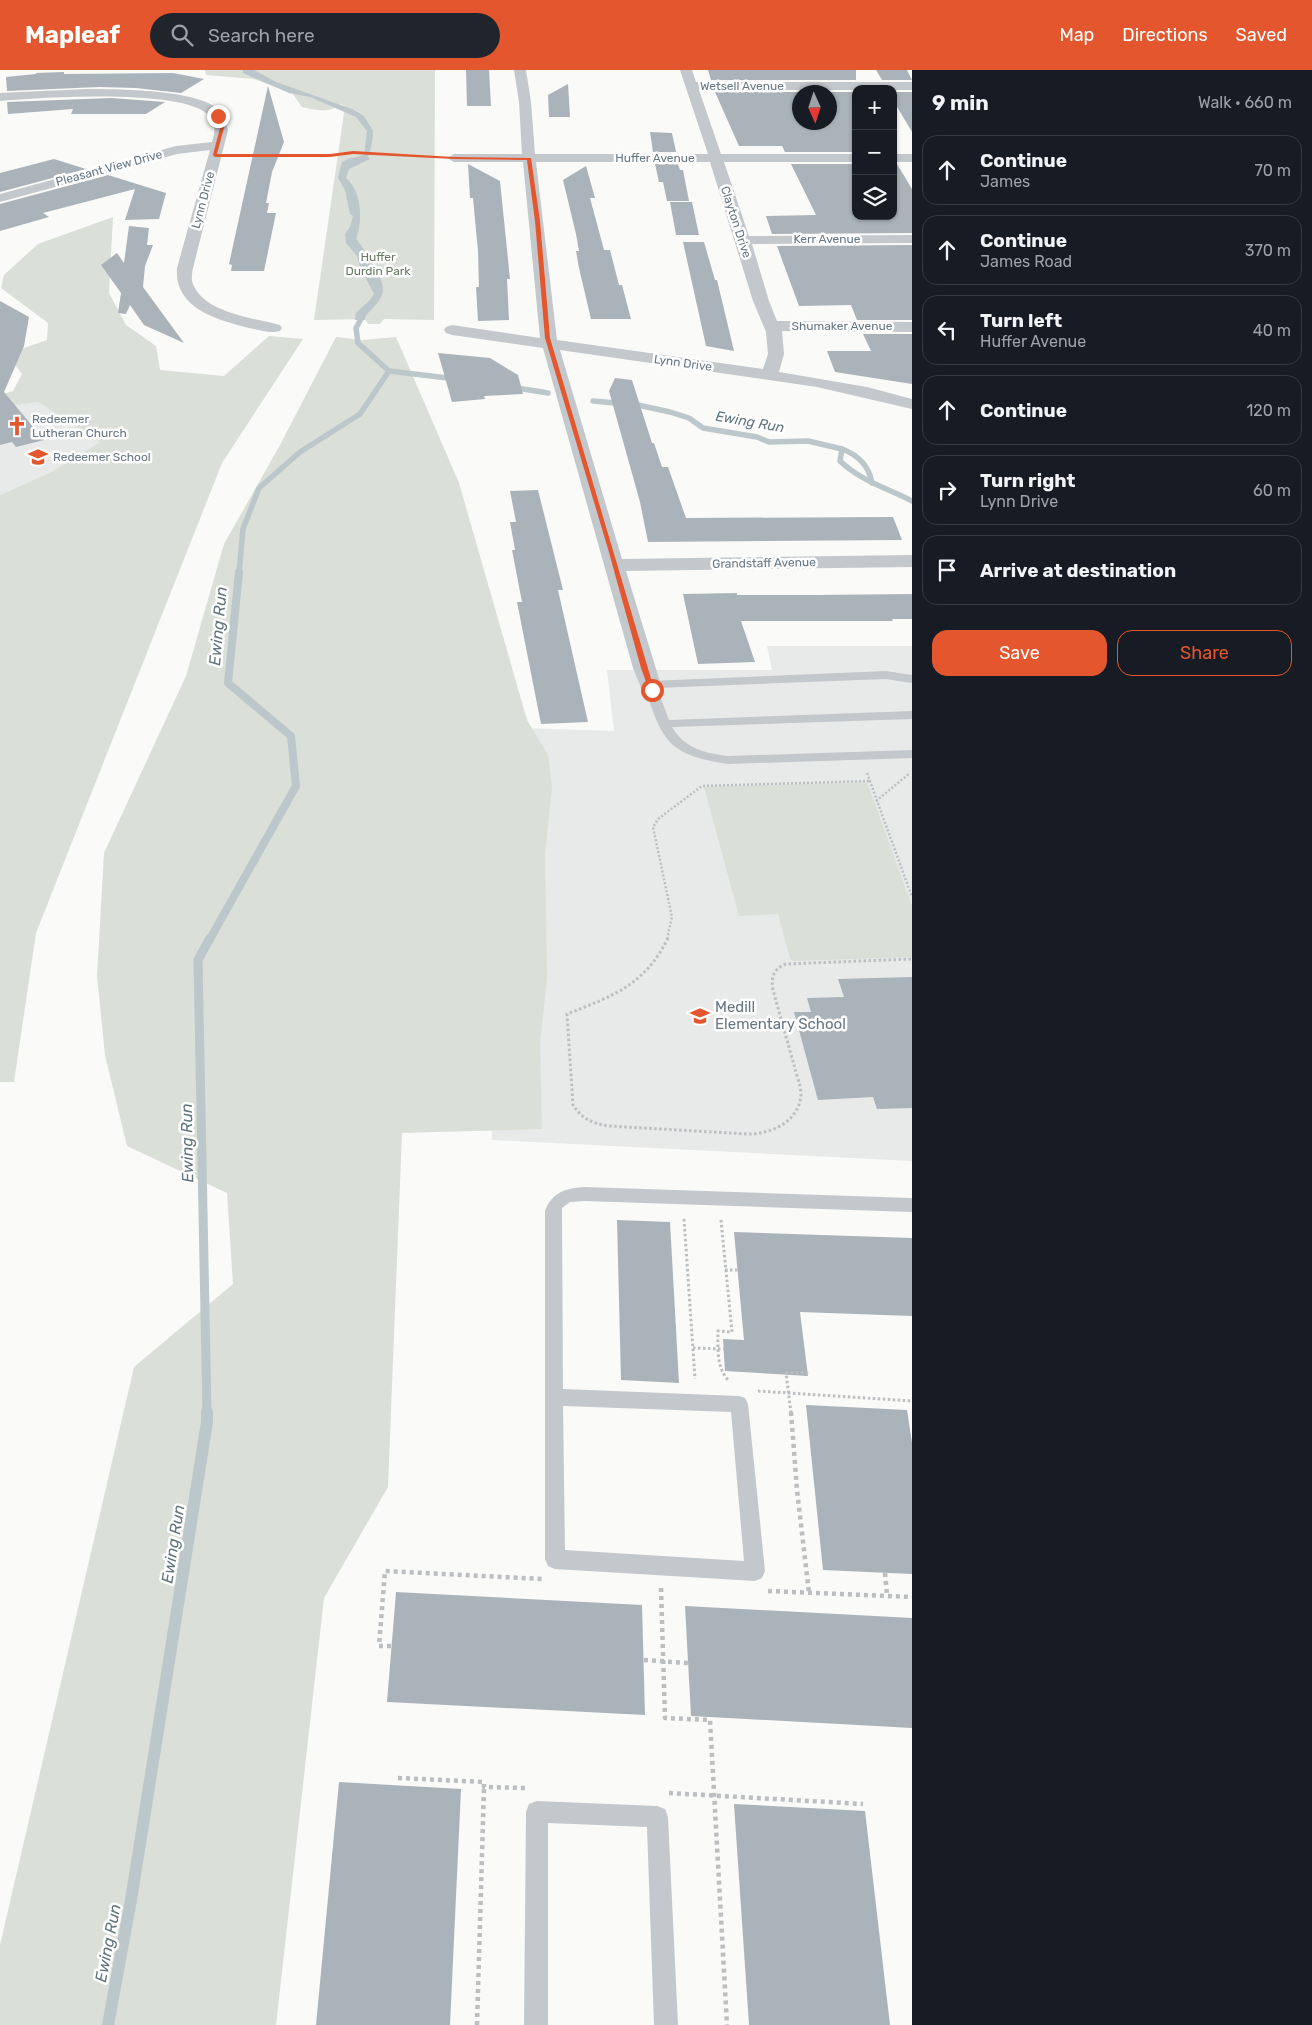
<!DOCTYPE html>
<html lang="en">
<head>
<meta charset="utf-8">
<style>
	:root { --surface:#171b24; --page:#20242c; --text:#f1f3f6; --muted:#9ea1a6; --line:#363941; --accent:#e4572e }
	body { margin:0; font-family:Rubik,sans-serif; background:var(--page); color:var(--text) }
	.controls { position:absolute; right:15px; top:15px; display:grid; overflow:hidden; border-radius:10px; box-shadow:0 1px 4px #0004 }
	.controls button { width:45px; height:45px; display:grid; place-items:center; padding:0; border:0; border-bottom:1px solid var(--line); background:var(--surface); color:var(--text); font:25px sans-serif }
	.compass { position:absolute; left:792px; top:15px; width:45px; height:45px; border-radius:50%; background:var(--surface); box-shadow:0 1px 4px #0004; rotate:177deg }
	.stop { position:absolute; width:15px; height:15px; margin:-11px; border:4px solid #e4572e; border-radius:50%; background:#fff }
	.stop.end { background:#e4572e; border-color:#fff; box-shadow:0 1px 5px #0008 }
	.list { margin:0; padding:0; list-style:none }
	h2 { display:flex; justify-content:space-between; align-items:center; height:65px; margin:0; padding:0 20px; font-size:21px }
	h2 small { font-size:16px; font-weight:400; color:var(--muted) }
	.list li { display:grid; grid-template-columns:32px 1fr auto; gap:15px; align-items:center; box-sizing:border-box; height:70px; margin:0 10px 10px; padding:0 10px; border:1px solid var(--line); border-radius:15px }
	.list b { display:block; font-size:19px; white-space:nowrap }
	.list p { margin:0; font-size:16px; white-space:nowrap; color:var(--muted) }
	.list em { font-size:16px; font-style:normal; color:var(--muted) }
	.actions { display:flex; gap:10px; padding:15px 20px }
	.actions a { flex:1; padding:11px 0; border:1px solid var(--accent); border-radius:15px; text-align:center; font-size:18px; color:var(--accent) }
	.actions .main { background:var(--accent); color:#fff }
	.icon { flex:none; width:28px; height:28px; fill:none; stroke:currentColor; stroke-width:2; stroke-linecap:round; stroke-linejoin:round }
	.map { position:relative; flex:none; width:912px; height:1955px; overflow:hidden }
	header { display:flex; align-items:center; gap:30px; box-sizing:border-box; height:70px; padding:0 25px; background:var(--accent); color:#fff }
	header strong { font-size:24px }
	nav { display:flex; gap:28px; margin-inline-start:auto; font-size:18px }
	.search { width:350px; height:45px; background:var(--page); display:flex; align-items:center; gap:12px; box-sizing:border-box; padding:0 18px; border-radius:28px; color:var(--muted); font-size:19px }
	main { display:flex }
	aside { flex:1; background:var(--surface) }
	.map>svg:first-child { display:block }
</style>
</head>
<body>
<header>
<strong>Mapleaf</strong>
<div class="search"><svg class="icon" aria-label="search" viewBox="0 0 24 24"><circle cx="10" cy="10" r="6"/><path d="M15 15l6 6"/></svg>Search here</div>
<nav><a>Map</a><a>Directions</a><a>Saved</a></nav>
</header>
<main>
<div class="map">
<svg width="912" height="1955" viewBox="0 0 912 1955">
	<rect width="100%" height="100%" fill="#fafaf8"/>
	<g fill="#e8e9e9">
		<polygon points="38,332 100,372 51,402 0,425 0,337"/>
		<polygon points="767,576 912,576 912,1091 492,1070 485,822 461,656 614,661 607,600 772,600"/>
	</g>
	<g fill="#dadfd7">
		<path d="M205,0H435L434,250L384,249L380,254H368L365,249L314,250L345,36L340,34C330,44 315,40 302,37L292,23L254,9L206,5Z"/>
		<polygon points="113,147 109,223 126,255 156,276 160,300 224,306 269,266 303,269 222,393 36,863 14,1012 0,1012 0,425 51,402 100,372 38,332 0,337 0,325 13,321 22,304 7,284 47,270 48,253 1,218 4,205 38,174"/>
		<polygon points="336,267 362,270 396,267 459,413 527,650 548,685 552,717 545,784 547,908 540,974 542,1059 402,1063 388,1417 324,1528 276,1955 0,1955 0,1875 134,1297 233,1214 227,1123 127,1076 105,985 97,906 104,783 186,606 224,474 280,375"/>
		<polygon points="867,712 912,836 912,887 793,891 790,888 778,844 739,846 704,717"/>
	</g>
	<path fill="#bbc7cb" d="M243,0H254L276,12L352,39L364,46L373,61C373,70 371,79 368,87L370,89L349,99L346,108C362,121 363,151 356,169C364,178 385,210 383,221C382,230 372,239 365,246V250H355L356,243L370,230L374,224L360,197L357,186L346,173L345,164L350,157L353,146L350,144L345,120L338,108L342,92L348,89L364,85L367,61L356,47L310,27L289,23L243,3Z"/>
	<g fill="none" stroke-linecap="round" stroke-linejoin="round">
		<g stroke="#bbc7cb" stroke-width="5.5">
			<polyline points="389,301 456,309"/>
			<polyline points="511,317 548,323"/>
			<path d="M593,331L638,335L670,342L689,348L703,358L757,367L769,372L808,371L842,379L840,391C861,411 887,418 912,431"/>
			<path d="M842,379C858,385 869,396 872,413"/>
			<polyline points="239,503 243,459 259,418 300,382 360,344 389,301 358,273 356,258 366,240"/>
		</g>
		<polyline stroke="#bbc7cb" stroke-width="8" points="210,869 296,716 291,666 228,613 239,502"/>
		<polyline stroke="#bbc7cb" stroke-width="9" points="207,1343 198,890 210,868"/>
		<polyline stroke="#bbc7cb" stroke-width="12" points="108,1955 131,1830 207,1352 207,1342"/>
	</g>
	<g fill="#aab3b9" fill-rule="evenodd">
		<polygon points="466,0 489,0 491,36 467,36"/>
		<polygon points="708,0 856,0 856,10 711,10"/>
		<polygon points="876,0 907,0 912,10 882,10"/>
		<polygon points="64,2 64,4 173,3 204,9 181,23 136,18 99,17 7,21 6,7 36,4 36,3"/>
		<polygon points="568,14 570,47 549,47 548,25"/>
		<polygon points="268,16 284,72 272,102 266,133 269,133 267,143 276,143 264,201 231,201 232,195 229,194"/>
		<path d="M715,22H856V82H785L782,76H739ZM800,22H830V52H800Z"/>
		<polygon points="893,22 912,22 912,62 893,30"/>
		<polygon points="111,28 165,32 146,44 71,44 73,39 8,44 7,32"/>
		<polygon points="650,62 672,63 676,82 653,82"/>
		<polygon points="54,89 86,99 0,122 0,103"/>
		<polygon points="468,94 500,111 510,209 507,209 509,250 478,251 476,217 479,217 478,181 473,128 470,128"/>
		<polygon points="655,94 678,94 680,100 683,100 689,131 667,131 663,112 659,112"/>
		<polygon points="791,94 856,94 856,146 893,146 893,94 897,94 912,119 912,163 772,164 766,146 816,145"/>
		<polygon points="586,96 595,128 590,128 604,180 610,180 619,215 622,215 631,249 591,249 579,198 576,181 579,181 576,164 563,110"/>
		<polygon points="108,105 166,123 159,149 125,150 135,119 43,143 49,147 0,161 0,134"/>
		<polygon points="670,132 692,132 699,165 676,165"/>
		<polygon points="129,156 149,158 147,175 153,175 145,196 143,217 184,273 144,255 130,235 126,244 118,243 121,223 101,195 117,183 124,193"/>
		<polygon points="683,172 704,172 715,210 717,210 734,281 706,276"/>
		<polygon points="912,175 912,250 857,250 851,235 799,236 777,176"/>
		<polygon points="0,231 29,247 24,276 4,322 44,370 16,377 12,372 0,375"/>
		<polygon points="863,264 912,264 912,314 835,302 827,281 871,281"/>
		<polygon points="438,283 490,288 518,305 523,324 484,326 485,329 452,332"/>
		<polygon points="615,308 632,310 652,373 654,373 662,397 668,397 686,448 893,447 902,470 648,472 640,432 609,321"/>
		<polygon points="538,420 563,520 558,520 588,652 541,654 517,532 522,532 512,480 515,480 510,452 516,452 510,421"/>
		<polygon points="737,523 737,525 814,525 912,524 912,549 892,549 893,551 741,551 755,592 698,594 683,524"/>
		<polygon points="912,907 912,1038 877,1039 873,1027 818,1030 794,942 811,942 807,928 844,927 838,909"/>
		<polygon points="617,1150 670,1152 679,1313 621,1310"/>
		<polygon points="734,1162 912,1168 912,1246 800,1242 808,1306 725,1301 723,1269 744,1270"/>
		<polygon points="806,1335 907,1340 912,1373 912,1504 823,1500"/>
		<polygon points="396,1522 642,1535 645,1645 387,1632"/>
		<polygon points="685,1536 912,1548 912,1658 691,1646"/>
		<polygon points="339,1712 461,1719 450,1955 316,1955"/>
		<polygon points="734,1734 865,1741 890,1955 749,1955"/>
	</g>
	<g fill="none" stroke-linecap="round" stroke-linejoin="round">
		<polyline stroke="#bbbfc2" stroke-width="1" stroke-dasharray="1 1" stroke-linecap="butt" points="236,85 330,86 353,83 434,87"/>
		<g stroke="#bbbfc2" stroke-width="2.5" stroke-dasharray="2 2" stroke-linecap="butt">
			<polyline points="867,703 912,827"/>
			<polyline points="876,731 910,703"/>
			<polyline points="667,869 672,847 653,757 658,749 702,716 869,711"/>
		</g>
		<g stroke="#bbbfc2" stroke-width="3" stroke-dasharray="2.5 2.5" stroke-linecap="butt">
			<path d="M668,868C645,915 613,926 567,944L573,1035C582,1049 592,1053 608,1056L748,1064C771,1064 799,1052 801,1025C801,1015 796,1004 794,995C787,970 780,945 773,920C771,907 773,899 786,894L912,889"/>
			<polyline points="684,1149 695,1309"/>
			<path d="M721,1150L732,1262L718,1261C718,1278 716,1296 728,1310"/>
			<polyline points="725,1200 738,1200"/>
			<polyline points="693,1278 724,1279"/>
			<polyline points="758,1321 912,1331"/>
			<polyline points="791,1343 786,1303 809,1303"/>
		</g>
		<g stroke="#bbbfc2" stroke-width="4.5" stroke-dasharray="4 4" stroke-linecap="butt">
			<polyline points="791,1342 797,1420 809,1523"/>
			<polyline points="885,1503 887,1525"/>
			<polyline points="661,1518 665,1648 710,1650 727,1955"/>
			<polyline points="768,1521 912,1527"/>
			<polyline points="391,1576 379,1576 385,1501 542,1509"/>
			<polyline points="644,1590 688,1593"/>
			<polyline points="398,1708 484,1712 484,1717 525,1718"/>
			<polyline points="669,1723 863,1734"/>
			<polyline points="477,1955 484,1717"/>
		</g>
		<g fill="#c3c8cc" fill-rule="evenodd">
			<path d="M886,601L912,605V613L886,609L657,618L669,650L912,641V649L672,657C685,679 705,683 728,686L912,680V688L728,694C667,685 662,670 644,615L650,611Z"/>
			<path d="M585,1117L912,1128V1142L585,1131L570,1132L562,1138L563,1319L739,1326L745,1328L748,1334L765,1501L762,1508L755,1511L555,1499L548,1496L545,1489V1141C552,1122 566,1118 585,1117ZM563,1336L731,1342L744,1491L565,1480Z"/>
			<polygon points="537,1731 657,1736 665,1739 668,1747 678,1955 654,1955 647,1757 548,1753 548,1955 524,1955 526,1742 529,1734"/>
		</g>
		<g fill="#c3c8cc" fill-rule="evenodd">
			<path d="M514,0H526L531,32L535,84H708L680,0H692L696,12H912V20H699L721,84H856V92H724L749,166L912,165V173L752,174L769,231L777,251L912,252V262L782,261L784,284L779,302L867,317L912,329V339L817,317L560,280L622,489L912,485V497L626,501L661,615L658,620L650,622L642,620L633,598L543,278L452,265L446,263L444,260L446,257L452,255L540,268L523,92H454L447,88L454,84H522L519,32ZM536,92H710L753,231L766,262L768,284L763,299L557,270Z"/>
			<path d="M86,19C114,19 203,19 221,42C224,47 226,54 228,60L193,198C192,203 191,209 193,214C204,243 254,248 280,255L282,258L280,261C269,264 256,259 245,257C214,249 174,237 177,198L210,80L177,84L0,132V124L176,76L212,72C215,63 216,55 210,47C188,17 37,28 0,31V23Z"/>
			<rect x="893" y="84" width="19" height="8"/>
		</g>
	</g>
	<polygon fill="#e4572e" points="216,45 219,45 225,54 217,84 330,84 353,81 454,87 531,88 540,151 550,268 655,622 649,620 641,598 608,479 545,268 535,151 527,90 454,89 353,84 330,87 215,87 213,85 221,54"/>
	<defs>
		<symbol id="church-bare" viewBox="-9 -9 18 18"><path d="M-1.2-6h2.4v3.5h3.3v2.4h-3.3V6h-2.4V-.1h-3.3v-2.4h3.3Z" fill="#e4572e" stroke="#fff" stroke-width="2.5" paint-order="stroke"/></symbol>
		<symbol id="school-bare" viewBox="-9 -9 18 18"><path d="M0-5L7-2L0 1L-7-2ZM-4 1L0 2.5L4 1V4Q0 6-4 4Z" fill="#e4572e" stroke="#fff" stroke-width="2.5" paint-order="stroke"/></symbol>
	</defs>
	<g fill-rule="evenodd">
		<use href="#church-bare" x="3" y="342" width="28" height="28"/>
		<use href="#school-bare" x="24" y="373" width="28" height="28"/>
		<use href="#school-bare" x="686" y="932" width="28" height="28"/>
	</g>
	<g text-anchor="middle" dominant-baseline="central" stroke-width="5" stroke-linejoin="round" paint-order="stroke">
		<g font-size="12" fill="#657683" stroke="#fff">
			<text x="742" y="16">Wetsell Avenue</text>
			<text x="655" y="88">Huffer Avenue</text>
			<text transform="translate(109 98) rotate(-15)">Pleasant View Drive</text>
			<text transform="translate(203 130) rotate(-75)">Lynn Drive</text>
			<text transform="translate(736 152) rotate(72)">Clayton Drive</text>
			<text x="827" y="169">Kerr Avenue</text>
			<text x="842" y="256">Shumaker Avenue</text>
			<text transform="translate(683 293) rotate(8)">Lynn Drive</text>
			<text transform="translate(764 493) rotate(-1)">Grandstaff Avenue</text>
		</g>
		<g font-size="12" fill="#687a64" stroke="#fff">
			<text x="378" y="187">Huffer<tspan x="378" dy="14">Durdin Park</tspan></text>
		</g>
		<g font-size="12" fill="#657683" stroke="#fff" text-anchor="start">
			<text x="32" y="349">Redeemer<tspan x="32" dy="14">Lutheran Church</tspan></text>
			<text x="53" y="387">Redeemer School</text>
		</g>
		<g font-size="14" font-style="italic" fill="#60757c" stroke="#fff">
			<text transform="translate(750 352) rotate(10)">Ewing Run</text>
		</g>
		<g font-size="15" fill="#657683" stroke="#fff" text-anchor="start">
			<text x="715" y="937">Medill<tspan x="715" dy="17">Elementary School</tspan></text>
		</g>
		<g font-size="16" font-style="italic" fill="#60757c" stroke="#fff">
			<text transform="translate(218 556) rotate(-85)">Ewing Run</text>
			<text transform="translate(187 1073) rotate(-91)">Ewing Run</text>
			<text transform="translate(173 1474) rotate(-81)">Ewing Run</text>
			<text transform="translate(108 1873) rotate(-79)">Ewing Run</text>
		</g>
	</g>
</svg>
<div class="controls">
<button>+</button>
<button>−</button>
<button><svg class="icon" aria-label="layers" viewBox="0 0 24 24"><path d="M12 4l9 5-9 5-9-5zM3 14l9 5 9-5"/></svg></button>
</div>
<svg class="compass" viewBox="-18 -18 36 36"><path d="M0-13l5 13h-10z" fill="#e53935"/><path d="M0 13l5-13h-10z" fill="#9ea1a6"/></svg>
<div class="stop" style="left:652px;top:620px"></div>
<div class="stop end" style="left:218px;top:46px"></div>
</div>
<aside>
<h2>9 min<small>Walk · 660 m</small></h2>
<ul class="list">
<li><svg class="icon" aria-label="ahead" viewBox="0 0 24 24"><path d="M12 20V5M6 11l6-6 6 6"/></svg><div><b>Continue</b><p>James</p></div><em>70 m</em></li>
<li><svg class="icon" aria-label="ahead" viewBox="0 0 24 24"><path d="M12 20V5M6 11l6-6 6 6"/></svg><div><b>Continue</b><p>James Road</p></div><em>370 m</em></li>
<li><svg class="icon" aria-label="left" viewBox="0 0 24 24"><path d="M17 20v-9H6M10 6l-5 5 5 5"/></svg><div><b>Turn left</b><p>Huffer Avenue</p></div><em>40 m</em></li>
<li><svg class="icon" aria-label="ahead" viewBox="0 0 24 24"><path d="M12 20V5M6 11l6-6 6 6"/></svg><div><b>Continue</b></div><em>120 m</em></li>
<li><svg class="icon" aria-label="right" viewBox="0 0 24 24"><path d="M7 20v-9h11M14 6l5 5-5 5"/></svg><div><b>Turn right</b><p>Lynn Drive</p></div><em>60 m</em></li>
<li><svg class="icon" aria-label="arrive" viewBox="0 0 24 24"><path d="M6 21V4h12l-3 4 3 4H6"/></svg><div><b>Arrive at destination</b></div></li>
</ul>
<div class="actions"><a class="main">Save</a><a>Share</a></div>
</aside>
</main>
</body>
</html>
